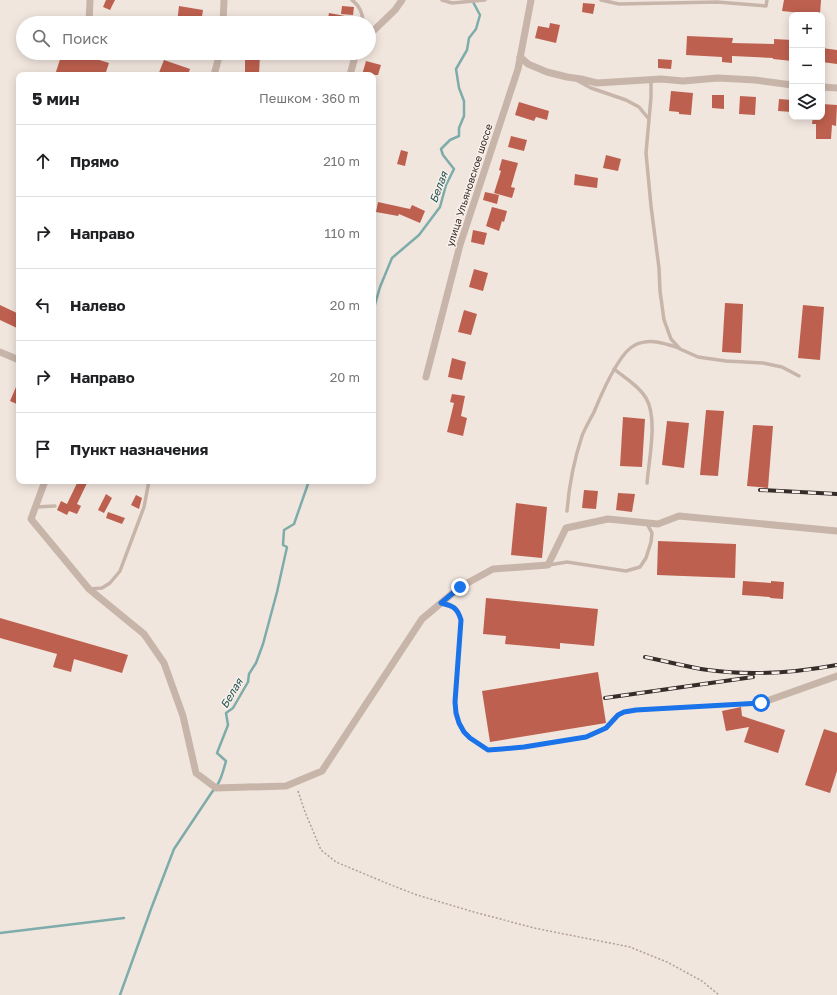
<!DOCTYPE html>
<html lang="ru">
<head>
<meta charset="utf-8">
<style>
	:root { --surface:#fff; --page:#f6f6f6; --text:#202124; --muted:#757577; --line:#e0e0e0 }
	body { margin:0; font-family:"Golos Text",sans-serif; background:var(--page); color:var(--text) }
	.controls { position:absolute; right:12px; top:12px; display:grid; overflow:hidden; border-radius:8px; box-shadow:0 2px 10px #0003 }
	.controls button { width:36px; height:36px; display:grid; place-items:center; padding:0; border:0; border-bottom:1px solid var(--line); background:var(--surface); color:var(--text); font:20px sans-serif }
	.stop { position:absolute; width:12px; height:12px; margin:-9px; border:3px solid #1a73e8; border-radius:50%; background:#fff }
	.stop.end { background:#1a73e8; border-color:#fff; box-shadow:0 1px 4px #0008 }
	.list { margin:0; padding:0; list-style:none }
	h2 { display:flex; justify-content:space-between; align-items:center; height:52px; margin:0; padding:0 16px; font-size:17px }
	h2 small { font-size:13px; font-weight:400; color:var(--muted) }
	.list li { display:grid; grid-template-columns:26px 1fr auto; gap:12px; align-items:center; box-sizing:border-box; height:72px; padding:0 16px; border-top:1px solid var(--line) }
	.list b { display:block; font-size:15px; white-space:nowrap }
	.list em { font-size:13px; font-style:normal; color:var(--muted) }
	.icon { flex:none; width:22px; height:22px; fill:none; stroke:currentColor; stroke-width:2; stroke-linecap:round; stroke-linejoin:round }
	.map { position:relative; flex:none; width:837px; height:995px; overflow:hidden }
	.search { position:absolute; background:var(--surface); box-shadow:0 2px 10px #0003; left:16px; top:16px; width:360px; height:44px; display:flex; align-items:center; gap:10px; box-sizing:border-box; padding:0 14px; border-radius:22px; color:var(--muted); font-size:15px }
	.panel { position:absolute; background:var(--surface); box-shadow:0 2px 10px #0003; left:16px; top:72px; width:360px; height:412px; border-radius:8px }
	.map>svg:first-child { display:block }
</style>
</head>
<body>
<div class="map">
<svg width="837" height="995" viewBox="0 0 837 995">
	<rect width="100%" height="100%" fill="#f1e6de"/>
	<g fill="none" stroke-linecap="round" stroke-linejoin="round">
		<g stroke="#7eacaa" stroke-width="2.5">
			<polyline points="373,309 374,308 380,287 392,258 419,235 440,207 446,185 454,169 443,155 441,149 450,140 459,136 459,128 464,116 464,101 459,88 456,69 467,50 469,38 476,29 480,15 472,0"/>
			<polyline points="0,933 124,918"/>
			<path d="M120,995L151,909L174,849L212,792C220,784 223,772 226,761L217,753L228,725L226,713L233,708L248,682L249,674L256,663L263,644L277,592L287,547L283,545L284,530L294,524L309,481"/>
		</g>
	</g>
	<g fill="#be604f">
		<polygon points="106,0 115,0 110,10 103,7"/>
		<polygon points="784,0 821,0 820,15 782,11"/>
		<polygon points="583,3 595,4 593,14 582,12"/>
		<polygon points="179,6 203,10 201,23 177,23"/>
		<polygon points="342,6 354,7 353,15 341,14"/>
		<polygon points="329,13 345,16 343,23 327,23"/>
		<polygon points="550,23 560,25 556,43 535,38 538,26 549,28"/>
		<polygon points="687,36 733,38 732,43 774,44 774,39 792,40 792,61 773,59 773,58 732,56 732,63 722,62 722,57 686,55"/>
		<polygon points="822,48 837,50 837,64 822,62"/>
		<polygon points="62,53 77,53 109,63 105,75 55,75"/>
		<polygon points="245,54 260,55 259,74 245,73"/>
		<polygon points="658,59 672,60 671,69 658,68"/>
		<polygon points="164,60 190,69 188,75 158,75"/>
		<polygon points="366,61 381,65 378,75 362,75"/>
		<polygon points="671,91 693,93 691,115 679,114 679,112 669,111"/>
		<polygon points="712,95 724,95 724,109 712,108"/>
		<polygon points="740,96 756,97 755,115 739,114"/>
		<polygon points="779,99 792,100 792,112 778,111"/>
		<polygon points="519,102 549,111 547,120 536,117 534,121 515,115"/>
		<polygon points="822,104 837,105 836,126 832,125 831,139 816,139 816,124 812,124 813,117 822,117"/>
		<polygon points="511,136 527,140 524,151 508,147"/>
		<polygon points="401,150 408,152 405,166 397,164"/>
		<polygon points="606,155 621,159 618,171 603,168"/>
		<polygon points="502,159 518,163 511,187 515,188 512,198 494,193 501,171 499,170"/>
		<polygon points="575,174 598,178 597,188 574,185"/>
		<polygon points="485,192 499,195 497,204 483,200"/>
		<polygon points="378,202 410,209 412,205 425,211 420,223 399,214 398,216 376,212"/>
		<polygon points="492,207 507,211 504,222 502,221 499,231 486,226"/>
		<polygon points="473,230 487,233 484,245 471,242"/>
		<polygon points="474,269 488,273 483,291 469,287"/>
		<polygon points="725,303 743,304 741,353 722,352"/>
		<polygon points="0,305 19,314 19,329 0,320"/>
		<polygon points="803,305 824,307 820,360 798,358"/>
		<polygon points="464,310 477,314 471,335 458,332"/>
		<polygon points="452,358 466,362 462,380 448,377"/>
		<polygon points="19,380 19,405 10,401"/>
		<polygon points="452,394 465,396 461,416 467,418 463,436 447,432 454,403 450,402"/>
		<polygon points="706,410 724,411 718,476 700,475"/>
		<polygon points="623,417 645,419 642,467 620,466"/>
		<polygon points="667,421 689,423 684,468 662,465"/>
		<polygon points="753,425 773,426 768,488 747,486"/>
		<polygon points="78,481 88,481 77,504 81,506 77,514 69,511 67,515 57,510 61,501 67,504"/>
		<polygon points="584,490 598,491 596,509 582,508"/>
		<polygon points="618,493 635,494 632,512 616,510"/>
		<polygon points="106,494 112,498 104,513 98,510"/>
		<polygon points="136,495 142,498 139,509 131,505"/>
		<polygon points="516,503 547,507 542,558 511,555"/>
		<polygon points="108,512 125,518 122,524 106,518"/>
		<polygon points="658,541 736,544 735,578 657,575"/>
		<polygon points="743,581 771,583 771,581 784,582 783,599 770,598 770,597 742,595"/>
		<polygon points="486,598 598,609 594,646 560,643 560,649 505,644 506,636 483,634"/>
		<polygon points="0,618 128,655 122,673 74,659 71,672 53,667 57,654 0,638"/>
		<polygon points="598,672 606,723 490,742 482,691"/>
		<polygon points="741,707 742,716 785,730 778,753 744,742 749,727 726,731 722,711"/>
		<polygon points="824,729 837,733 837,771 830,793 805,785"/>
	</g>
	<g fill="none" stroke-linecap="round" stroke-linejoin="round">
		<polyline stroke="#b49f94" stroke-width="1.5" stroke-dasharray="2 2" stroke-linecap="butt" points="298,791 305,812 321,850 336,862 391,885 417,895 474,912 534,928 630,947 667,962 702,981 719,995"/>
		<g stroke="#c8b5aa" stroke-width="3.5">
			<path d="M352,0C360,6 363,13 363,23"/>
			<polyline points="442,0 452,3 485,0"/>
			<polyline points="601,0 619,4 717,2 766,6 767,0"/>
			<polyline points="576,80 591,88 626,100 639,107 648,118"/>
			<polyline points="651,80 651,97 646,153 651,206 659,268 660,291 664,320 671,339 680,349 698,357 726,361 763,363 782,367 799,376"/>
			<path d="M614,369C625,378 639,386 646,398C658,418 649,459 647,483"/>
			<polyline points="36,507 55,506"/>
			<path d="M567,511C569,486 574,460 582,436C585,428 590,420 594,412C601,395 619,352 635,345C650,338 664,343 679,348"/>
			<polyline points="549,565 567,562 626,571 640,567 646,558 651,542 652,533 647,524"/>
			<polyline points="91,589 102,588 110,583 120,571 144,507 149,481"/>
			<path d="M442,603C453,606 457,608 461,619L455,702L456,713L459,723L464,732L470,738L488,750L503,749L524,747L586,737L606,728L618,715L624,712L636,710L761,703"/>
		</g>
		<g stroke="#c8b5aa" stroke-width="7">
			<polyline points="89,23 90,0"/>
			<polyline points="223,23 224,0"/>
			<polyline points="369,35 395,10 402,0"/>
			<polyline points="520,57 528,64 547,72 567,77 581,79 597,83 661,79 683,81 718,78 755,80 792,85"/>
			<polyline points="214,75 220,53"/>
			<polyline points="350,75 356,53"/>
			<polyline points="822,87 837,88"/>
			<polyline points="0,352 19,360"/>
			<polyline points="426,377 460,245 518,69 531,0"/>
			<polyline points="45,481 31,519 89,589 144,634 164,663 183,716 196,773 216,788 286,786 322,771 422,619 460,587 493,569 548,565 566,528 608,519 658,524 679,516 837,531"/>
			<polyline points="761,703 837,676"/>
		</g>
		<defs>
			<g id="rail">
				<polyline points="760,490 837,494"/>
				<path d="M645,657C666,661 687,667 708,670C752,676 794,673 837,665"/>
				<polyline points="605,698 753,677"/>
			</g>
		</defs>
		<use href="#rail" stroke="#362c29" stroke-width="4"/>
		<use href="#rail" stroke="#f9f0ea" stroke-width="2.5" stroke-dasharray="8" stroke-linecap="butt"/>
	</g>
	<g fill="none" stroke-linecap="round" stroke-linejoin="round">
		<path stroke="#1a73e8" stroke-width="5" d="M460,587L441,603C453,606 457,607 461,620L455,702L456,713L459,723L464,732L470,738L488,750L502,749L524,747L586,737L606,728L618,715L624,712L636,710L761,703"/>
	</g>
	<g text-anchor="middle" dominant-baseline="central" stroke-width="3" stroke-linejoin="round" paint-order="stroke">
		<g font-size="10" fill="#362c29" stroke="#f9f0ea">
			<text transform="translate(469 185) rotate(-72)">улица Ульяновское шоссе</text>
		</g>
		<g font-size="11" font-style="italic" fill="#215554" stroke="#f9f0ea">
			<text transform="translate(438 187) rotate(-69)">Белая</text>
			<text transform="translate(231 693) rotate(-59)">Белая</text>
		</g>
	</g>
</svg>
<div class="controls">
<button>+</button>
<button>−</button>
<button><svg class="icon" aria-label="layers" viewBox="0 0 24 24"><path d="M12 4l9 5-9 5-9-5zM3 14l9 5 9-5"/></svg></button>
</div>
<div class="stop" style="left:761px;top:703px"></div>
<div class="stop end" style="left:460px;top:587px"></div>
<div class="search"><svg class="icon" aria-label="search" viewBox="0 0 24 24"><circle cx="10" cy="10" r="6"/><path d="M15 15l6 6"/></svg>Поиск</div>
<section class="panel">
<h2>5 мин<small>Пешком · 360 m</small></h2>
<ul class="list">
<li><svg class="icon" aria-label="ahead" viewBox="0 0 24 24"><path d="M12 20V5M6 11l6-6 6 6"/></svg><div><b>Прямо</b></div><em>210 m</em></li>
<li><svg class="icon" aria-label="right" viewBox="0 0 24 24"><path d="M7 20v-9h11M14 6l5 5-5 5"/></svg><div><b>Направо</b></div><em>110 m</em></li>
<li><svg class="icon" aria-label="left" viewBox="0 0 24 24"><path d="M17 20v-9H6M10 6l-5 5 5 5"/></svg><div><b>Налево</b></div><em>20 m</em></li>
<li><svg class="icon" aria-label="right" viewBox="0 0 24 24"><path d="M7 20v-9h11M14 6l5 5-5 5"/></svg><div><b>Направо</b></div><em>20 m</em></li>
<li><svg class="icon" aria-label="arrive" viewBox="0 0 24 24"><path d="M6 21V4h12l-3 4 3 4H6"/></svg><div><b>Пункт назначения</b></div></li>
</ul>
</section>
</div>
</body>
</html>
